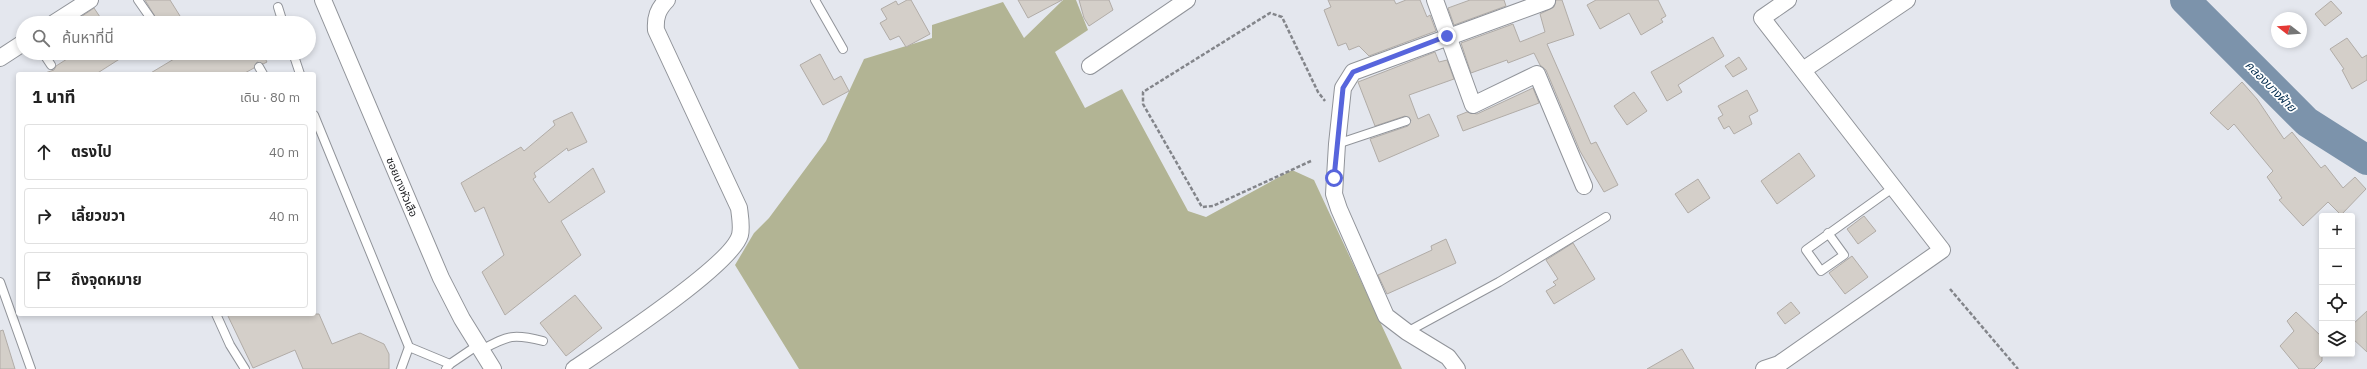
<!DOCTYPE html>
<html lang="th">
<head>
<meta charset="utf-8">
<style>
	:root { --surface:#fff; --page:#f2f2f2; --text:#222; --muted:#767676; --line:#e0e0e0 }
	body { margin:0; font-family:"IBM Plex Sans","Noto Sans Thai",sans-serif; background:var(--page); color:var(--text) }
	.controls { position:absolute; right:12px; bottom:12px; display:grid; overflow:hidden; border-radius:4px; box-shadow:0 2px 6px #0003 }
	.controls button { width:36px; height:36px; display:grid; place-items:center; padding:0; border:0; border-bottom:1px solid var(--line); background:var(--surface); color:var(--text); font:20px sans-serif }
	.compass { position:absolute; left:2271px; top:12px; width:36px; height:36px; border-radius:50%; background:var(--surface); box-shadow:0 2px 6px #0003; rotate:287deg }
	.stop { position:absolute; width:12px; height:12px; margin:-9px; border:3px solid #5765dc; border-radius:50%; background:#fff }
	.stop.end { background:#5765dc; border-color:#fff; box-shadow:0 1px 4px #0008 }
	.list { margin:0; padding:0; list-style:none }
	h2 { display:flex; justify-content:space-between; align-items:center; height:52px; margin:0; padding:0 16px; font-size:17px }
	h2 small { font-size:13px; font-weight:400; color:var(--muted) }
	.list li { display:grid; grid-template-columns:26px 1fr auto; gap:12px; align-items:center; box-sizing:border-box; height:56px; margin:0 8px 8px; padding:0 8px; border:1px solid var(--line); border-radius:4px }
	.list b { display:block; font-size:15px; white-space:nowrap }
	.list em { font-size:13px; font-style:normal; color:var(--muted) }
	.icon { flex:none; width:22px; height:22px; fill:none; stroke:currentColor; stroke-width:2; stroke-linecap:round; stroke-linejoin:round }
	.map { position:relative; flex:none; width:2367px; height:369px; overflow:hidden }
	.search { position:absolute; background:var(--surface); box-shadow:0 2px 6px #0003; left:16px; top:16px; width:300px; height:44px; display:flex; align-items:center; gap:10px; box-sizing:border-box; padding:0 14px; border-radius:22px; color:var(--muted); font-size:15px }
	.panel { position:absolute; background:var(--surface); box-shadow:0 2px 6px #0003; left:16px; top:72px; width:300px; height:244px; border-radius:4px }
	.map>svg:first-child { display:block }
</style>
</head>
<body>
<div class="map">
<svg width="2367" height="369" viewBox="0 0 2367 369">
	<rect width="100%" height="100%" fill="#e4e7ee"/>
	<polygon fill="#b2b494" points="1063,0 1076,0 1088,30 1055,52 1085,108 1122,89 1188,211 1206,217 1292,170 1314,180 1402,369 799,369 735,265 754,233 769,218 826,141 864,59 932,38 932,25 1003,2 1024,38"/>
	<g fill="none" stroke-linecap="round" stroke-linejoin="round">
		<polyline stroke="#7c93ab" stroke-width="30" points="2185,0 2307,122 2367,160"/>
	</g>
	<g fill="#d4cfc9" stroke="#b1aca7">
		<polygon points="145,0 170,0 180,16 169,23 159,23"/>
		<polygon points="907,0 911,0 930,34 906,47 899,36 890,40 880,23 887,19 881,9 896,1 898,5"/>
		<polygon points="1018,0 1062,0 1028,18"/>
		<polygon points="1079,0 1109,0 1113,10 1089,26 1084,18"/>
		<polygon points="1328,0 1394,0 1396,4 1406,0 1420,0 1427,17 1430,15 1436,31 1369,56 1359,46 1349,50 1346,43 1338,46 1324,10 1331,7"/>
		<polygon points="1470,0 1504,0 1506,6 1454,25 1448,8"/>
		<polygon points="1556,0 1562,0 1574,35 1547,44 1591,144 1596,142 1618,185 1604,192 1580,151 1546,70 1540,65 1534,53 1508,63 1507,60 1471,73 1461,43 1513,24 1520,42 1545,32 1540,14 1554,7"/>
		<polygon points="1596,0 1658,0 1666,16 1661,19 1663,22 1641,35 1629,13 1600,29 1587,5"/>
		<polygon points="2331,1 2342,13 2325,26 2315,14"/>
		<polygon points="94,8 104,23 72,23"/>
		<polygon points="1713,37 1724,56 1678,85 1682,92 1667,101 1651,72"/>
		<polygon points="2347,38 2362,58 2367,55 2367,80 2352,89 2342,70 2344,69 2330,49"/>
		<polygon points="1435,52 1439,62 1447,60 1454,79 1409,95 1418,119 1429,114 1439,136 1379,162 1370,139 1408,126 1411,120 1405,116 1375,126 1358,82"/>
		<polygon points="64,53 129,53 96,74 42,74 54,70 56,66 67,59"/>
		<polygon points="184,53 262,53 267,62 263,64 257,62 254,68 243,74 149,74"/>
		<polygon points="820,54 834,80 841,76 849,91 823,105 800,65"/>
		<polygon points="1739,57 1747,69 1733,77 1725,66"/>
		<polygon points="2242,82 2257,99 2284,139 2292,132 2321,168 2325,165 2343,188 2355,177 2366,189 2341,215 2328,202 2303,226 2279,200 2282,198 2267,177 2273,171 2234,124 2228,130 2210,113"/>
		<polygon points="1533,88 1539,103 1463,131 1457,116 1467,112 1477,114"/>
		<polygon points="1747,90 1758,111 1749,116 1752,124 1734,134 1729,126 1724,129 1718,118 1723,115 1718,106"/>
		<polygon points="1634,92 1647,111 1627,125 1614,106"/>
		<polygon points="572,112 587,142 568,151 567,148 534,173 536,177 533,179 549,203 593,168 605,192 561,221 581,255 505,315 482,272 504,255 484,207 475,212 461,183 521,147 524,151 555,125 553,121"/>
		<polygon points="1799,153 1815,176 1777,204 1761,181"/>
		<polygon points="1698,179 1710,198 1688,213 1675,194"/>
		<polygon points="1864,216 1876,231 1858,244 1847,229"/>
		<polygon points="1446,239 1456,263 1387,294 1378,275 1432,250 1431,246"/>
		<polygon points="1573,243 1595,279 1554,304 1546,291 1556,285 1553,282 1558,279 1546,260"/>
		<polygon points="1852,256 1868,277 1845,294 1829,273"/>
		<polygon points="575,295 602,328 566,356 540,323"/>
		<polygon points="1791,302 1800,313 1785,324 1777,313"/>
		<polygon points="2367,311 2367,352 2352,338 2352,325"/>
		<polygon points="2296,312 2322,337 2322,361 2314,369 2299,369 2280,346 2294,331 2287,321"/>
		<polygon points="227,314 319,314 332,344 360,333 384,344 389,354 389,369 303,369 295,350 253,368"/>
		<polygon points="3,330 15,369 0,369 0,331"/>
		<polygon points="1682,349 1694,369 1647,369"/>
	</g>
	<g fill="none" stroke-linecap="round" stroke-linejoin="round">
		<defs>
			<g id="lane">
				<polyline points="138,0 154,23"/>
				<polyline points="815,0 843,49"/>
				<polyline points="278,7 283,23"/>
				<polyline points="43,53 51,65"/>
				<polyline points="293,53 300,74"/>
				<polyline points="259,67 263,74"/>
				<polyline points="314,115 409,347 450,364"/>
				<polyline points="1337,144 1406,121"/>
				<polyline points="1828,233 1844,255 1821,271 1806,250 1894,187"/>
				<polyline points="0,282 31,369"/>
				<polyline points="216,314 230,345 245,369"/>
				<polyline points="1407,332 1499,282 1606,217"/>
				<path d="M481,350C508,336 512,333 543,341"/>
				<polyline points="401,369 409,347"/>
				<polyline points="446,369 450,364 478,345"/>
			</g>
			<g id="street">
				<polyline points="323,0 441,278 462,319 493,369"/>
				<polyline points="1435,0 1473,105 1537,74 1584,186"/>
				<polyline points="54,23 90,0"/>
				<polyline points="0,58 23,43"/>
				<polyline points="1090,66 1187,0"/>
				<polyline points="1803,70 1907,0"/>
				<path d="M574,369C605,348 732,265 740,235C742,227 740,216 739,208L656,30C655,17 658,9 667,0"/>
				<polyline points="1457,369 1448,357 1407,332 1386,316 1339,209 1334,194 1337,144 1343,88 1353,72 1547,1"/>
				<polyline points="1764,369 1779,364 1942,250 1762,18 1788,0"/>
			</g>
		</defs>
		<use href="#lane" stroke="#91949a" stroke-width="10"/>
		<use href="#street" stroke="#91949a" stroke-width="18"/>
		<g stroke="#83858a" stroke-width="2.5" stroke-dasharray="4 2" stroke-linecap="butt">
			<polyline points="1311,161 1213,206 1202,207 1143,104 1143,92 1270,13 1282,17 1318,92 1325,101"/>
			<polyline points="1950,289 2018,369"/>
		</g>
		<use href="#lane" stroke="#fff" stroke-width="8"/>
		<use href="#street" stroke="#fff" stroke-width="16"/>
	</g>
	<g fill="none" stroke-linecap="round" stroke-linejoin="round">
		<polyline stroke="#5765dc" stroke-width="5" points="1334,178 1343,88 1353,72 1447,36"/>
	</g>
	<g text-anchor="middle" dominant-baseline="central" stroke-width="3.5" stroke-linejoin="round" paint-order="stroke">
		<g font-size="11" fill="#1b1c1f" stroke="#fff">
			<text transform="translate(402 187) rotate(67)">ซอยบางหัวเสือ</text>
		</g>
		<g font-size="12" font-style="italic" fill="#042d4f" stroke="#fff">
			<text transform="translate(2271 86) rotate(45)">คลองบางฝ้าย</text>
		</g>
	</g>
</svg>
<div class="controls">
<button>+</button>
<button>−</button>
<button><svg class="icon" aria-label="locate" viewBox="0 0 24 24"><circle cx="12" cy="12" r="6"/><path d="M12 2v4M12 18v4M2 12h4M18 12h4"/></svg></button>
<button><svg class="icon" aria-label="layers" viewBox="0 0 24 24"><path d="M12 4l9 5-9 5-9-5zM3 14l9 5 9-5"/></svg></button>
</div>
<svg class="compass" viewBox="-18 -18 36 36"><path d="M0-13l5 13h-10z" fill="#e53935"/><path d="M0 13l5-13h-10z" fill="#767676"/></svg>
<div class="stop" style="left:1334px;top:178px"></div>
<div class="stop end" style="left:1447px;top:36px"></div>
<div class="search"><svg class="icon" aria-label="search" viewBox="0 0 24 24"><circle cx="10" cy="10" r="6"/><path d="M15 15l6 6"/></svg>ค้นหาที่นี่</div>
<section class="panel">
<h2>1 นาที<small>เดิน · 80 m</small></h2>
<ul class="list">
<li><svg class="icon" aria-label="ahead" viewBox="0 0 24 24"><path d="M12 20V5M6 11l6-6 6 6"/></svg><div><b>ตรงไป</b></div><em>40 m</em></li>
<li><svg class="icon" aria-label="right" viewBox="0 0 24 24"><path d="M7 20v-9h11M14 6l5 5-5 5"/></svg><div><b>เลี้ยวขวา</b></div><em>40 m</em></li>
<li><svg class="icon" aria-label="arrive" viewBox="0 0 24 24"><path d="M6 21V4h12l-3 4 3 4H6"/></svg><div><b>ถึงจุดหมาย</b></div></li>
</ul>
</section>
</div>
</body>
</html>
